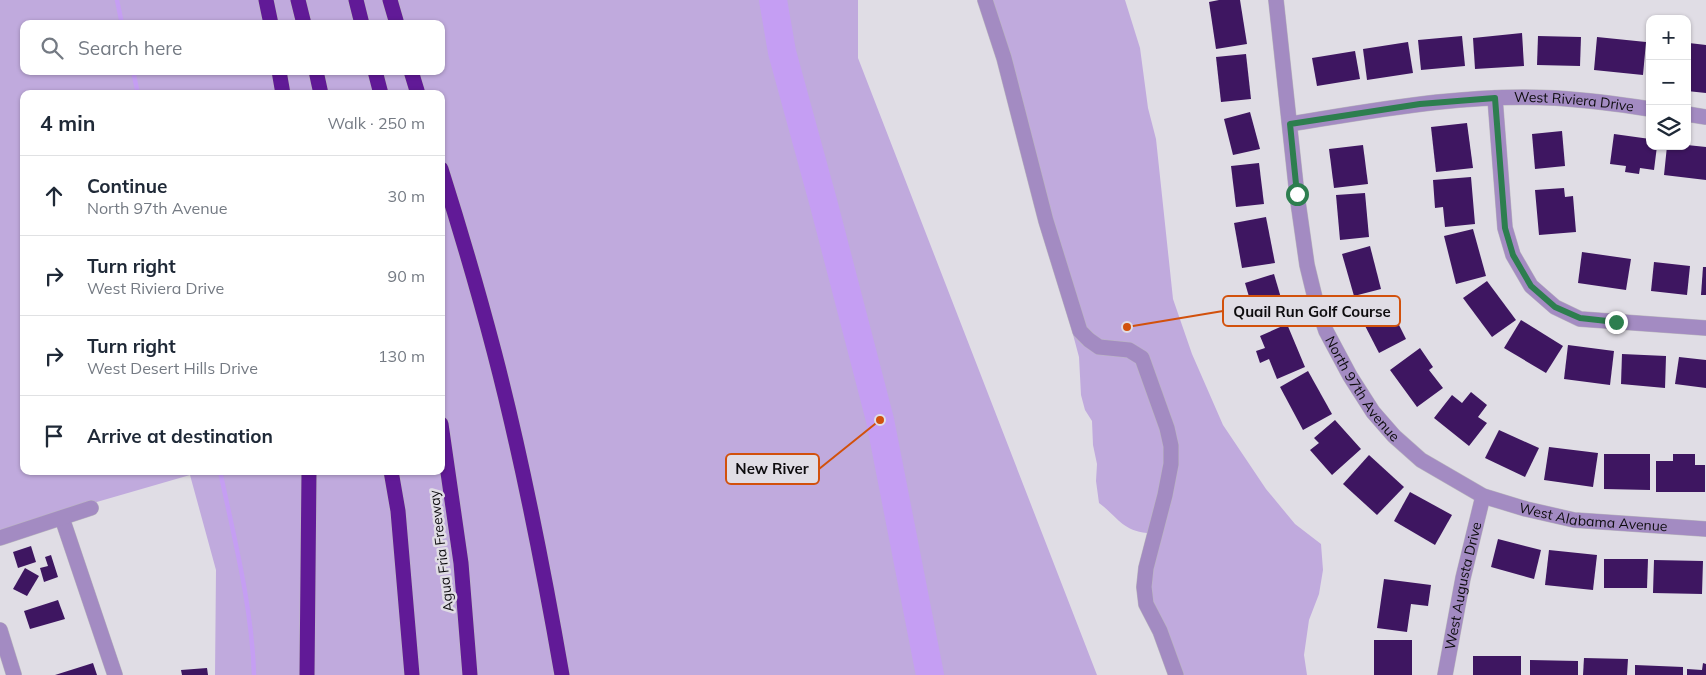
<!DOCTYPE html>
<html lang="en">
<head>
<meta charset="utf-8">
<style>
	:root { --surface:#fff; --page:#f6f6f7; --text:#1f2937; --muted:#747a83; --line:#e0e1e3 }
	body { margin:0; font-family:Mulish,sans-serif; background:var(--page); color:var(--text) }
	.controls { position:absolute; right:15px; top:15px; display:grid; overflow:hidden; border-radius:10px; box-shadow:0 1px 4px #0004 }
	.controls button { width:45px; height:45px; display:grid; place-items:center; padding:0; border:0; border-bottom:1px solid var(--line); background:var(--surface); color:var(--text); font:25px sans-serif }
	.stop { position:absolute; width:15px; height:15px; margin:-11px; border:4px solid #2d7e4f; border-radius:50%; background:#fff }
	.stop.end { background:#2d7e4f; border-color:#fff; box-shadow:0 1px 5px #0008 }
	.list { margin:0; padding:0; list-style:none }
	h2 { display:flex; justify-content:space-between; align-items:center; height:65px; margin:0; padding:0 20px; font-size:21px }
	h2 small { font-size:16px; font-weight:400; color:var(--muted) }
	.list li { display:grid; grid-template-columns:32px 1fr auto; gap:15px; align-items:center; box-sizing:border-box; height:80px; padding:0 20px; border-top:1px solid var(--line) }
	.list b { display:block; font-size:19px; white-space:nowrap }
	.list p { margin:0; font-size:16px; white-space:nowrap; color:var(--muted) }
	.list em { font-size:16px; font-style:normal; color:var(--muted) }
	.icon { flex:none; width:28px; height:28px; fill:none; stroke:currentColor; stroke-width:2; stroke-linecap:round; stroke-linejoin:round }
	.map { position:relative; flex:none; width:1706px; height:675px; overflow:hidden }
	.search { position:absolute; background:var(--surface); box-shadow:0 1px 4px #0004; left:20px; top:20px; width:425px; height:55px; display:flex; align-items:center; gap:12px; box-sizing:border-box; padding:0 18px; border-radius:10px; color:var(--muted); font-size:19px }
	.panel { position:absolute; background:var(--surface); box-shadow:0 1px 4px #0004; left:20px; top:90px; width:425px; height:385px; border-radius:10px }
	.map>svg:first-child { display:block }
</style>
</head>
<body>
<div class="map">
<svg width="1706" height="675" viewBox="0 0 1706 675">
	<rect width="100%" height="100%" fill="#e0dde5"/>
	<g fill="#c0aadd" fill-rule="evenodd">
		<path d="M0,0H858V58L1097,675H215L216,570L190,475L0,530ZM24,24H441V71H24ZM24,94H441V471H24Z"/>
		<path d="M984,0H1125L1140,48L1148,108L1156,139L1173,299L1192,354L1223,425L1266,489L1295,524L1321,544L1323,570L1319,594L1309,620L1304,655L1307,675H1175L1150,608L1146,565L1147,533C1121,530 1118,517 1099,503L1096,481L1097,464L1093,445L1092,421L1085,410L1081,395L1079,357Z"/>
	</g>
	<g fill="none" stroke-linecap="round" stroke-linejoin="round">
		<g stroke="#c59ef3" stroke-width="4.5">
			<polyline points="117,0 122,24"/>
			<polyline points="133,71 138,94"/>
			<path d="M220,471C234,537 252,607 254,675"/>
		</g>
		<polyline stroke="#c59ef3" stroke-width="28" points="773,0 782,52 824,205 880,420 930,675"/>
	</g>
	<g fill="#3e1661">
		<polygon points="1219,0 1240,0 1247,44 1216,49 1209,2"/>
		<polygon points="1522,33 1524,66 1475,69 1473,38"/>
		<polygon points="1462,36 1465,66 1421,70 1418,40"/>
		<polygon points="1538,36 1581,37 1580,66 1537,65"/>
		<polygon points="1597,37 1646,42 1643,75 1594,70"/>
		<polygon points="1408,42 1413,73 1367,80 1363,49"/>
		<polygon points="1689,43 1706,45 1706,93 1687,91"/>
		<polygon points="1355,51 1360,79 1317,86 1312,58"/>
		<polygon points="1246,54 1251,99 1221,102 1216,57"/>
		<polygon points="1250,112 1260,149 1233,155 1224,119"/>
		<polygon points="1467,123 1473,168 1436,172 1431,127"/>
		<polygon points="1562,131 1565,166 1535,169 1532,134"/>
		<polygon points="1614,134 1650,139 1650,146 1657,146 1654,170 1640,168 1639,174 1625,172 1626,166 1610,164"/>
		<polygon points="1363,145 1368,184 1334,188 1329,149"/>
		<polygon points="1687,145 1706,147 1706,180 1664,175 1667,146 1687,146"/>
		<polygon points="1259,163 1264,204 1236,207 1231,166"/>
		<polygon points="1471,177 1475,224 1445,227 1443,207 1435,208 1433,180"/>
		<polygon points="1564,188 1565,197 1573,196 1576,232 1539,235 1535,190"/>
		<polygon points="1365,193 1369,237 1340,240 1336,195"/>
		<polygon points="1266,217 1275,263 1242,268 1234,223"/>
		<polygon points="1473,229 1486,276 1456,284 1444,236"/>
		<polygon points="1370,246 1381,289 1354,296 1342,254"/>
		<polygon points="1582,252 1631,259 1626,290 1578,283"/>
		<polygon points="1654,262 1690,266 1687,295 1651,291"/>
		<polygon points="1703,267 1706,267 1706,295 1701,295"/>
		<polygon points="1274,274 1286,315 1257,324 1245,283"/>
		<polygon points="1487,281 1516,320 1492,337 1463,298"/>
		<polygon points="1388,303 1406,339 1379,353 1360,316"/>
		<polygon points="1521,320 1563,346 1546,373 1504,348"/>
		<polygon points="1287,324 1305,367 1277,379 1269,359 1260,363 1256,351 1265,348 1260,336"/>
		<polygon points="1568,345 1614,351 1610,385 1564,379"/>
		<polygon points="1420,348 1433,367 1429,370 1443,388 1417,407 1390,370"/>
		<polygon points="1622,354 1666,356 1665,388 1621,384"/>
		<polygon points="1679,357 1706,360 1706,388 1675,384"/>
		<polygon points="1308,371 1332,414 1303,430 1280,387"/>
		<polygon points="1471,392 1487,405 1478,417 1487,423 1469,446 1434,418 1452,395 1462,403"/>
		<polygon points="1335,420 1361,449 1332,475 1310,450 1319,443 1314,438"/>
		<polygon points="1499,430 1539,448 1525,477 1485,458"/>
		<polygon points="1549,447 1598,453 1593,487 1544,480"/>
		<polygon points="1604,454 1650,454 1650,490 1604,489"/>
		<polygon points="1673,454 1695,454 1695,465 1705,465 1705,492 1656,492 1656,461 1673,461"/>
		<polygon points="1369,455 1404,487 1377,515 1343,484"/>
		<polygon points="1410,492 1452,515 1435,545 1394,521"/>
		<polygon points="1498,539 1541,550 1534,579 1491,567"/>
		<polygon points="31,546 36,562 18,568 13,552"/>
		<polygon points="1549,550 1597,555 1593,590 1545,585"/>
		<polygon points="51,555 58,577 44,582 40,568 48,566 45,557"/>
		<polygon points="1604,559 1648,559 1647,588 1604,588"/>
		<polygon points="1654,560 1703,561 1702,594 1653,593"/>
		<polygon points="25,568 39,576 27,596 13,589"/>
		<polygon points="1384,579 1431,585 1428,606 1411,604 1407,632 1377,628"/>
		<polygon points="58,600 65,619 30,629 24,611"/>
		<rect x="1374" y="640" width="38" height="35"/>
		<rect x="1473" y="656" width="48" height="19"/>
		<polygon points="1584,658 1628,659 1627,675 1583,675"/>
		<polygon points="1530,660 1578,661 1578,675 1530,675"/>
		<polygon points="93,663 97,675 55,675"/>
		<polygon points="1703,663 1706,664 1706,675 1687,675 1687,669 1702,670"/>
		<polygon points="1635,665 1683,667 1683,675 1635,675"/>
		<polygon points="207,668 208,675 182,675 181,670"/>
	</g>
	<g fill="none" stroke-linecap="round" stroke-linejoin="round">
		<defs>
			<g id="minor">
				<polyline points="985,0 1004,58 1046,221 1080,331 1089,340 1099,347 1129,350 1142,358 1167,428 1171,446 1171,464 1165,495 1146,568 1144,587 1146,604 1160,631 1176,675"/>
				<path id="s1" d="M1276,0L1297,195L1307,265L1315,298L1326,331L1350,376L1373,412L1394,436L1421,460L1483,496L1526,509L1574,520L1706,529"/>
				<polyline points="1495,98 1505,228 1513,255 1531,286 1555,307 1580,319 1706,328"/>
				<polyline points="1687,114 1706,117"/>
				<path id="s2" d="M1290,124C1377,110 1466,93 1555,98C1587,100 1618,104 1650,109"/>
				<polyline points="62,518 115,675"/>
				<polyline points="0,538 91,508"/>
				<polyline points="0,630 14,675"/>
				<path id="s3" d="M1445,675L1463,578L1483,496"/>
			</g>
			<g id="highway">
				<polyline points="266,0 271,24"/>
				<polyline points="298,0 304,24"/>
				<polyline points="356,0 362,24"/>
				<polyline points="390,0 397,24"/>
				<polyline points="279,71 283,94"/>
				<polyline points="316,71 321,94"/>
				<polyline points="375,71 381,94"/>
				<polyline points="411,71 418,94"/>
				<path d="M441,169C460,229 478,290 494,351C522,458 543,566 562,675"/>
				<polyline points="441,424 461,563 470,675"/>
				<polyline points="391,471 398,511 412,675"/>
				<polyline points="307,675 309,471"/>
			</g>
		</defs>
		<use href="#minor" stroke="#bab7be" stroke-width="16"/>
		<use href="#highway" stroke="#bab7be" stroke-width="16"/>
		<use href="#minor" stroke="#a38bc2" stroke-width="15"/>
		<use href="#highway" stroke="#611a97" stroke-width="15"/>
	</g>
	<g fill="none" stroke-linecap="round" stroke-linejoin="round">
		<polyline stroke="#2d7e4f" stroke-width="6" points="1297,194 1290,124 1420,104 1495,98 1505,228 1513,255 1531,286 1555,307 1580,318 1616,322"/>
	</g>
	<g text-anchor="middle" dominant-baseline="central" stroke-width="5" stroke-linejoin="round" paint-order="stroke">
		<g font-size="14" fill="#0d0c0e" stroke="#e0dde5">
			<text stroke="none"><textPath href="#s2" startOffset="286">West Riviera Drive</textPath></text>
			<text stroke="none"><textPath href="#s1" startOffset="404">North 97th Avenue</textPath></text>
			<text stroke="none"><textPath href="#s1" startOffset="682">West Alabama Avenue</textPath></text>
			<text transform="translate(441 551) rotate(-97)">Agua Fria Freeway</text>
			<text stroke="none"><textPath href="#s3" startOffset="91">West Augusta Drive</textPath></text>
		</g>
	</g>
	<path fill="none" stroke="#d2510c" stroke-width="2" d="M1127 327L1223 311M880 420L819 469"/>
	<g fill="#d2510c" stroke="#e0dde5" stroke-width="2">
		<circle cx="1127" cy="327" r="5"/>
		<circle cx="880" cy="420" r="5"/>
	</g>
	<g fill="#e0dde5" stroke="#d2510c" stroke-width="2">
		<rect x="1223" y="296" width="177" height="30" rx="5"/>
		<rect x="726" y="454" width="93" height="30" rx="5"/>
	</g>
	<g font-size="15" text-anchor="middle" font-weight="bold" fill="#0d0c0e">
		<text x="1312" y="317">Quail Run Golf Course</text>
		<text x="772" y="474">New River</text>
	</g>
</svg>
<div class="controls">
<button>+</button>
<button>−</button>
<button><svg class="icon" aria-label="layers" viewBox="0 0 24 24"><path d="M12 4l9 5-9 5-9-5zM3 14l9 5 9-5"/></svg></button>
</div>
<div class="stop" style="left:1297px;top:194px"></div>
<div class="stop end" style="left:1616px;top:322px"></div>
<div class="search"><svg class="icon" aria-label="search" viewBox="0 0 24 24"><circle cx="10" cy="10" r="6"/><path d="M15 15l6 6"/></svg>Search here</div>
<section class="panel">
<h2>4 min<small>Walk · 250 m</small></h2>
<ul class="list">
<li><svg class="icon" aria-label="ahead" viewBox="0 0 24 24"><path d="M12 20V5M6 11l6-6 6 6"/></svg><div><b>Continue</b><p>North 97th Avenue</p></div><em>30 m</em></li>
<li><svg class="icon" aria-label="right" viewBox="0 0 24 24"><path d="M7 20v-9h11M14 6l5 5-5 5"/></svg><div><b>Turn right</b><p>West Riviera Drive</p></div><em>90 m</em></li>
<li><svg class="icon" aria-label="right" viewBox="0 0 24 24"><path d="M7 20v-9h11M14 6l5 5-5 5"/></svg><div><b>Turn right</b><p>West Desert Hills Drive</p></div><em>130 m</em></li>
<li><svg class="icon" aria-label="arrive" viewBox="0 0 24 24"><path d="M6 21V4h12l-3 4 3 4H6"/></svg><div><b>Arrive at destination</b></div></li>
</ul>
</section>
</div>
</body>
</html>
